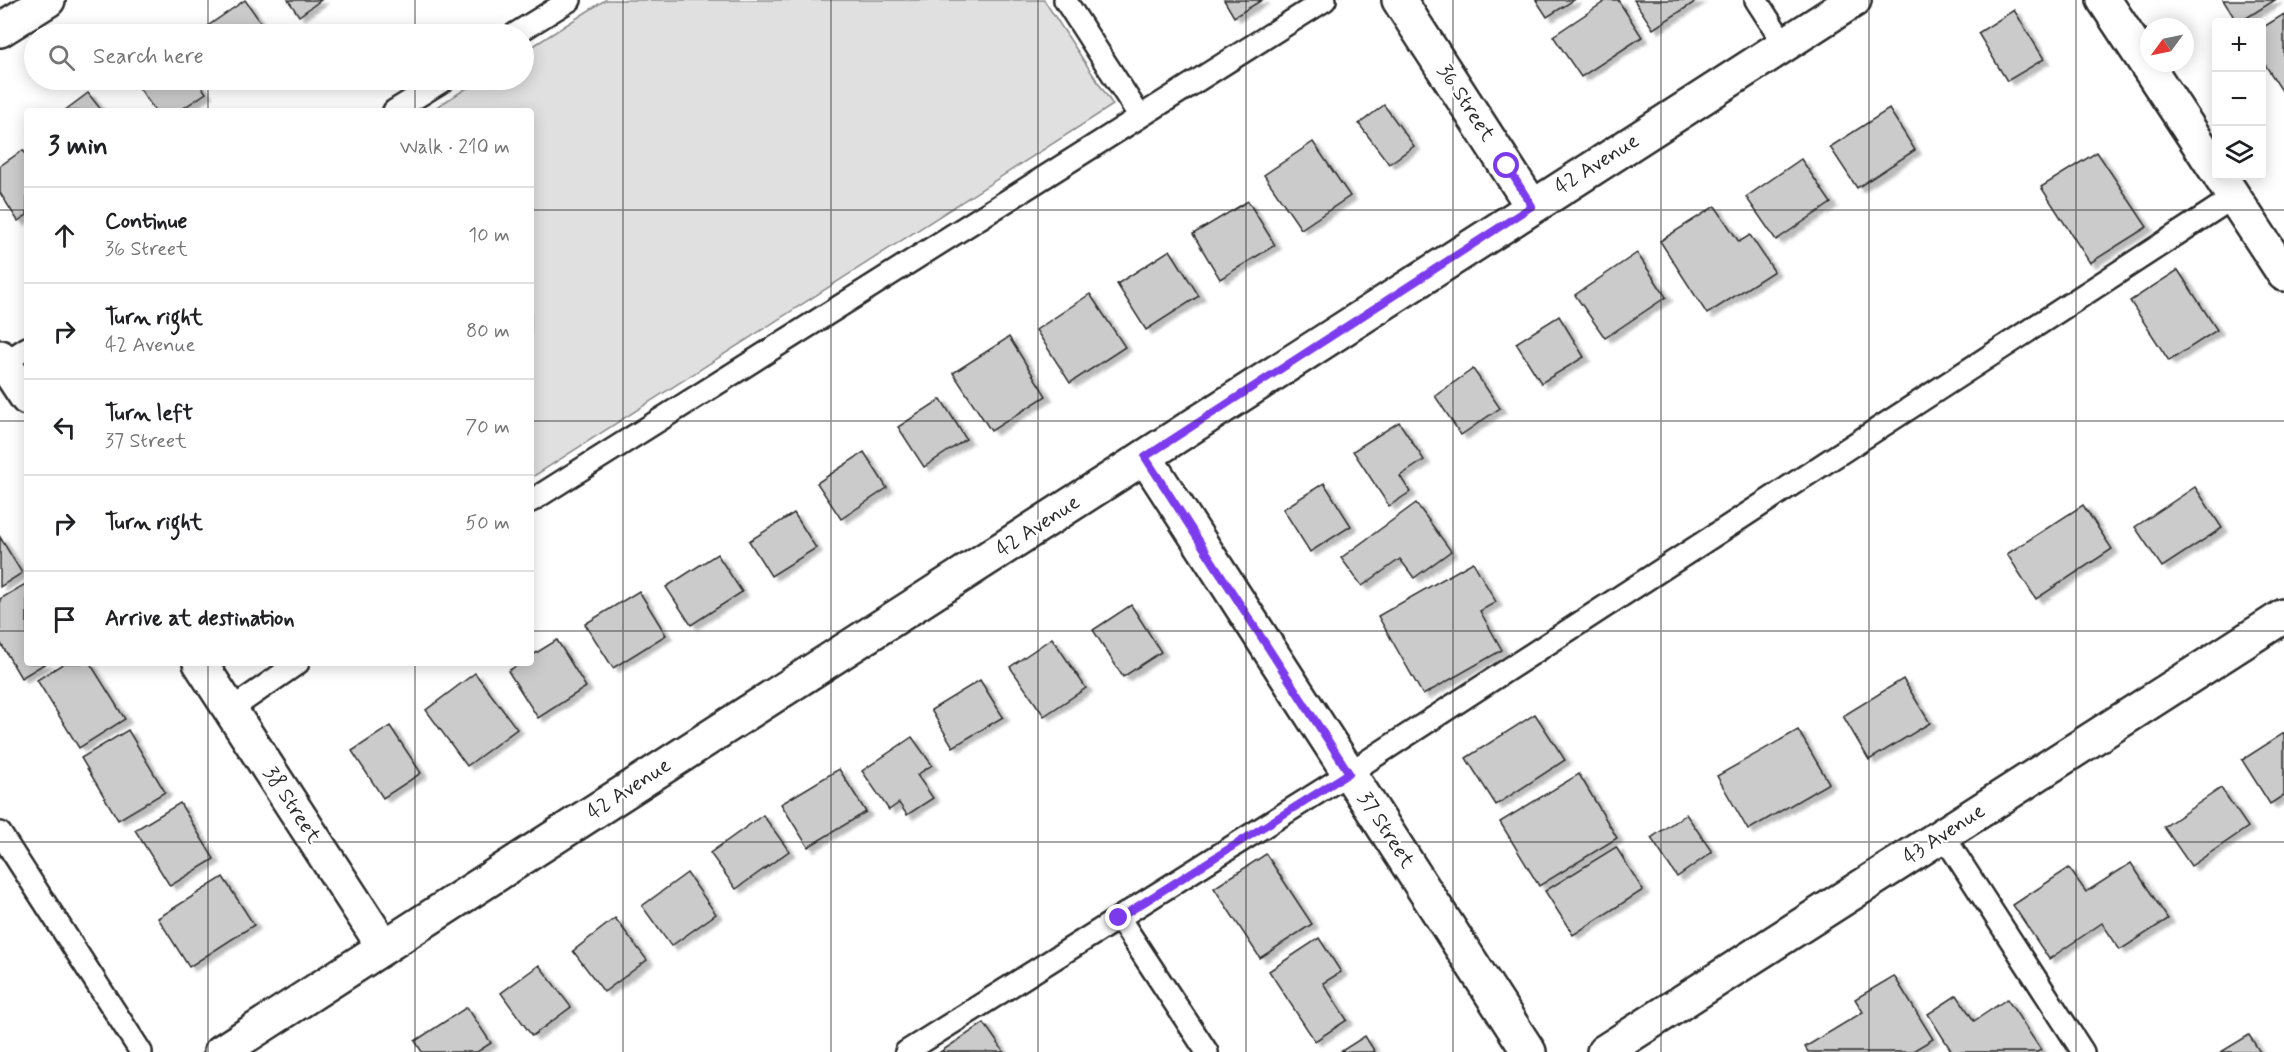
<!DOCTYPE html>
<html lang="en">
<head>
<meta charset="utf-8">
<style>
	:root { --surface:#fff; --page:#f2f2f2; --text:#202124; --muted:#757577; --line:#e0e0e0 }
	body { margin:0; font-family:Mynerve,sans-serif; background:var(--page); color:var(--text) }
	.controls { position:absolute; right:18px; top:18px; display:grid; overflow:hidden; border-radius:6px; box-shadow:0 3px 15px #0003 }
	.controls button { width:54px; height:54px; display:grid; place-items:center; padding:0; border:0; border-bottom:2px solid var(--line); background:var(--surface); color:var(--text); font:30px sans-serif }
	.compass { position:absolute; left:2140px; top:18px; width:54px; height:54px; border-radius:50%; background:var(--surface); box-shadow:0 3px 15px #0003; rotate:237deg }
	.stop { position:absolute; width:18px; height:18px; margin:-14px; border:4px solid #7c3aed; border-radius:50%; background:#fff }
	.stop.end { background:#7c3aed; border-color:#fff; box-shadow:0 2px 6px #0008 }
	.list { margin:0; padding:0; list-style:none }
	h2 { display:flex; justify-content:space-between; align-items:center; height:78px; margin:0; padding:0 24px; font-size:26px }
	h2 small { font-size:20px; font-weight:400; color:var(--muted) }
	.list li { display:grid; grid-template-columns:39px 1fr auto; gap:18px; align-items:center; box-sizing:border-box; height:96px; padding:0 24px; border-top:2px solid var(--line) }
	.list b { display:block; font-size:22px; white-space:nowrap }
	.list p { margin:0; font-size:20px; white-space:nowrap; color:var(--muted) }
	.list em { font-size:20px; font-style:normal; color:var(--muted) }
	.icon { flex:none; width:33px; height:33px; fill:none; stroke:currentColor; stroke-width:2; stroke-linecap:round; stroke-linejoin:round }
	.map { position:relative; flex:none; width:2284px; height:1052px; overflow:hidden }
	.search { position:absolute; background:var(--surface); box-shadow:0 3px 15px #0003; left:24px; top:24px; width:510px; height:66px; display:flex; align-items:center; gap:15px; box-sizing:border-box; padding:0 21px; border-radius:33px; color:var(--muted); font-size:22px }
	.panel { position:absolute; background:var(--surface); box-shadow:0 3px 15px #0003; left:24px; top:108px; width:510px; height:558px; border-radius:6px }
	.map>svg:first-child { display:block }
</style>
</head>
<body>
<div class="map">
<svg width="2284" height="1052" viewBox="0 0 2284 1052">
	<defs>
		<filter id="shadow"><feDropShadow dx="6" dy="4" stdDeviation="1.5" flood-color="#0004"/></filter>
	</defs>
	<rect width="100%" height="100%" fill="#fff"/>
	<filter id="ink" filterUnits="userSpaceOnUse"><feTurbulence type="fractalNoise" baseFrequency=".0167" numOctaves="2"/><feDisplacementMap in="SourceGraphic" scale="12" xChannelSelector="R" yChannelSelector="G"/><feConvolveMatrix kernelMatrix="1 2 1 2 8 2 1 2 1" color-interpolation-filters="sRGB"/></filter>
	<g filter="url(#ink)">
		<polygon fill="#e0e0e0" stroke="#868686" stroke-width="1.5" points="605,0 1044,0 1113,105 531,478 531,111 430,111 480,80 524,80 524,52"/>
		<g fill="#cbcbcb" stroke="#2b2b2b" stroke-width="1.5" filter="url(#shadow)">
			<polygon points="245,0 269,34 205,34 202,30"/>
			<polygon points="288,0 321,0 299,16"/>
			<polygon points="1224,0 1262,0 1234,17"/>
			<polygon points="1536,0 1574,0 1547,17"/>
			<polygon points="1607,0 1618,0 1642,37 1581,77 1553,36"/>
			<polygon points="1634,0 1698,0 1653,29"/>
			<polygon points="2223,0 2275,0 2240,22 2237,22"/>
			<polygon points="2014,10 2044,59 2007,81 1978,33"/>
			<polygon points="2284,14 2284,94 2262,60 2262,28"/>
			<polygon points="134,80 197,80 206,93 179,111 155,111"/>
			<polygon points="88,93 102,111 64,111"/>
			<polygon points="1384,105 1414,146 1389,164 1359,124"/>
			<polygon points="1889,109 1915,150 1857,188 1830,147"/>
			<polygon points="1313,142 1350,196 1301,229 1264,175"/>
			<polygon points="23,150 27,156 27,215 18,221 0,193 0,166"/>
			<polygon points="2097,152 2147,227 2090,263 2041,187"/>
			<polygon points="1801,159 1831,203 1776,240 1746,197"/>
			<polygon points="1248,201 1275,245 1220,279 1193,234"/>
			<polygon points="1715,206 1739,242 1750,235 1774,271 1707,314 1660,241"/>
			<polygon points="1170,250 1199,296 1146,330 1117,284"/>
			<polygon points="1637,253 1666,297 1605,338 1575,295"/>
			<polygon points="2178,270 2217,330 2169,361 2130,301"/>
			<polygon points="1090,294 1125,347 1070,383 1036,330"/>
			<polygon points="1559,316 1584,357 1541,383 1516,343"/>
			<polygon points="1009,337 1046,396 991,431 953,373"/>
			<polygon points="1473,369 1500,408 1461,435 1435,396"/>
			<polygon points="941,399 966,439 924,467 898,427"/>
			<polygon points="1399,422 1424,460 1400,476 1410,492 1389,506 1353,451"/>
			<polygon points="864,452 887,488 841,519 817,483"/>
			<polygon points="1324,483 1351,526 1310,552 1283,509"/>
			<polygon points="2195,487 2222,528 2162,567 2135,527"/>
			<polygon points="1416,503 1451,551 1414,578 1400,559 1362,586 1341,558"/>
			<polygon points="2083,505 2112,549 2036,599 2007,554"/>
			<polygon points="794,513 816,548 771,576 749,541"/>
			<polygon points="0,537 22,573 0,587"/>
			<polygon points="717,554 742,592 691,625 666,587"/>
			<polygon points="1473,562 1496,602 1480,611 1502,650 1423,695 1378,616"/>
			<polygon points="27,583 27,663 46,663 21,678 0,642 0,599"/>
			<polygon points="639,591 666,635 613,668 585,624"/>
			<polygon points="1131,605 1161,652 1123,677 1093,630"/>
			<polygon points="1052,638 1086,688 1044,716 1010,667"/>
			<polygon points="557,640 586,687 538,718 508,671 521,663 531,663 531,656"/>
			<polygon points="64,663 90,663 125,719 79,748 37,680"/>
			<polygon points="475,673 517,729 467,766 426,710"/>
			<polygon points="1903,679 1930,723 1869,760 1843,716"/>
			<polygon points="980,680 1003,717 953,747 931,710"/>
			<polygon points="1535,714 1565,760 1496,805 1466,758"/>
			<polygon points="390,726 421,773 383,798 352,751"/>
			<polygon points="128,730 165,792 118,820 81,758"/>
			<polygon points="1798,730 1829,783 1748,830 1717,776"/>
			<polygon points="2284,733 2284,795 2270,804 2242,760"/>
			<polygon points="912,737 932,765 917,775 933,798 907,815 899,803 889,810 862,771"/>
			<polygon points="839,769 866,812 808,847 781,804"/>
			<polygon points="1579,774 1617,838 1539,886 1500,822"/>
			<polygon points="2221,788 2248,827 2191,866 2164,827"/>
			<polygon points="180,803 214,859 170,886 135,830"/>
			<polygon points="1686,814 1712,852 1677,877 1651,838"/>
			<polygon points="763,815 789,851 736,889 710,853"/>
			<polygon points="1616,847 1643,890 1573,935 1545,891"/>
			<polygon points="1266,854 1312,924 1260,958 1214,888"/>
			<polygon points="2131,863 2168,919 2120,950 2102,923 2049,959 2013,905 2069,868 2086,892"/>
			<polygon points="687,873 716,914 671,946 642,906"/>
			<polygon points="223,877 254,925 189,967 158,918"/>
			<polygon points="615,918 647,960 604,992 573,951"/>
			<polygon points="1319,938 1341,972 1323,983 1347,1020 1315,1041 1269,971"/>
			<polygon points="539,965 571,1007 532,1036 501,993"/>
			<polygon points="1894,976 1933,1039 1911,1052 1808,1052 1805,1047 1863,1012 1855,999"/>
			<polygon points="1957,995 1974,1021 2007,999 2041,1050 2037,1052 1952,1052 1928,1014"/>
			<polygon points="467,1007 491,1043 477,1052 422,1052 415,1041"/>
			<polygon points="984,1023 1004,1052 940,1052"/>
			<polygon points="2249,1035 2260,1052 2221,1052"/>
			<polygon points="1365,1036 1375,1052 1340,1052"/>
		</g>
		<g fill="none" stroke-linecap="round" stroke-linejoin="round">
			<defs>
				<g id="service">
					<polyline points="1065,0 1139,115"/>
					<polyline points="1756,0 1785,45"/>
					<polyline points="515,34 570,0"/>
					<polyline points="394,111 444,80"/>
					<polyline points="4,363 27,348"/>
					<polyline points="531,501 1325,0"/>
					<polyline points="230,710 298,663"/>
					<polyline points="0,833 141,1052"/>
					<polyline points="1943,835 2083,1052"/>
					<polyline points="1119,918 1207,1052"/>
					<polyline points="906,1052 1349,773 2234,197"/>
				</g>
				<g id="minor">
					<polyline points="1399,0 1532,206"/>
					<polyline points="2104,0 2216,170"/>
					<polyline points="0,30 48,0"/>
					<polyline points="2220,176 2284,274"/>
					<polyline points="0,357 27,398"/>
					<polyline points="1145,457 1529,1052"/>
					<polyline points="200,663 384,947"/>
					<polyline points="221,1052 1854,0"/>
				</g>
				<polyline id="tertiary" points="1604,1052 2284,616"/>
			</defs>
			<use href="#service" stroke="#2b2b2b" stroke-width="26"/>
			<use href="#minor" stroke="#2b2b2b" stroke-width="38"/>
			<use href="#tertiary" stroke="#2b2b2b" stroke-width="38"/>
			<use href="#service" stroke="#fff" stroke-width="21"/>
			<use href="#minor" stroke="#fff" stroke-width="33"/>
			<use href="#tertiary" stroke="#fff" stroke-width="33"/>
		</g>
	</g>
	<g fill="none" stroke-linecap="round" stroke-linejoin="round" filter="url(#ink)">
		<polyline stroke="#7c3aed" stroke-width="8" points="1119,918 1349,773 1145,457 1532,206 1507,166"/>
	</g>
	<path fill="none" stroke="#2b2b2b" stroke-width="1.5" stroke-opacity="0.55" d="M208,0V34M415,0V34M623,0V1052M831,0V1052M1038,0V1052M1246,0V1052M1453,0V1052M1661,0V1052M1869,0V1052M2076,0V1052M208,80V111M415,80V111M0,210H27M531,210H2284M0,421H27M531,421H2284M0,631H27M531,631H2284M208,663V1052M415,663V1052M0,842H2284"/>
	<g text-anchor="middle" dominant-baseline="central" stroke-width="4.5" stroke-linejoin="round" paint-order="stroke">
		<g font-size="21" fill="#2b2b2b" stroke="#fff">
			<text transform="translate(1466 103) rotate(57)">36 Street</text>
			<text transform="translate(1597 164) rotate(-32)">42 Avenue</text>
			<text transform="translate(1038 526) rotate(-33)">42 Avenue</text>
			<text transform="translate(629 789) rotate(-33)">42 Avenue</text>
			<text transform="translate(292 805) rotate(57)">38 Street</text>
			<text transform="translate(1386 830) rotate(57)">37 Street</text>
			<text transform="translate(1944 834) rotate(-33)">43 Avenue</text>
		</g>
	</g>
</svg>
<div class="controls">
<button>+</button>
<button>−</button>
<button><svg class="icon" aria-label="layers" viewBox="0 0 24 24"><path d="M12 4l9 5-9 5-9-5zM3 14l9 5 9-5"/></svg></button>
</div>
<svg class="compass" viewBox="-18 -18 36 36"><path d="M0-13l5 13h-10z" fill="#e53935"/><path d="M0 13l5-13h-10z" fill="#757577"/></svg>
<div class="stop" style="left:1507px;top:166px"></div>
<div class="stop end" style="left:1119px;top:918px"></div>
<div class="search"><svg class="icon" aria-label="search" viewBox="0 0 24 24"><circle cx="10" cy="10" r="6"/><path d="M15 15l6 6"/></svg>Search here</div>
<section class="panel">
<h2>3 min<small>Walk · 210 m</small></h2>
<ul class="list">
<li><svg class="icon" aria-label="ahead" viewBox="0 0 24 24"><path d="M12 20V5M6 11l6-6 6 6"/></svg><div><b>Continue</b><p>36 Street</p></div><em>10 m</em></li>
<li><svg class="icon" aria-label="right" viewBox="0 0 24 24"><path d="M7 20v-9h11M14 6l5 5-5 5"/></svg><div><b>Turn right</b><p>42 Avenue</p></div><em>80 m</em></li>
<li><svg class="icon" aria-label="left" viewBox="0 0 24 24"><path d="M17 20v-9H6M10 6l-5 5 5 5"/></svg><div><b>Turn left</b><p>37 Street</p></div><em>70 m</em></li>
<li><svg class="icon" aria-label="right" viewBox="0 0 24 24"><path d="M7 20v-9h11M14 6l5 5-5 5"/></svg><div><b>Turn right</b></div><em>50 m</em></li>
<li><svg class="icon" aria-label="arrive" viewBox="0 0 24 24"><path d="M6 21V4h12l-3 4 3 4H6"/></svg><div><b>Arrive at destination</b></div></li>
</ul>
</section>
</div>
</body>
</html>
